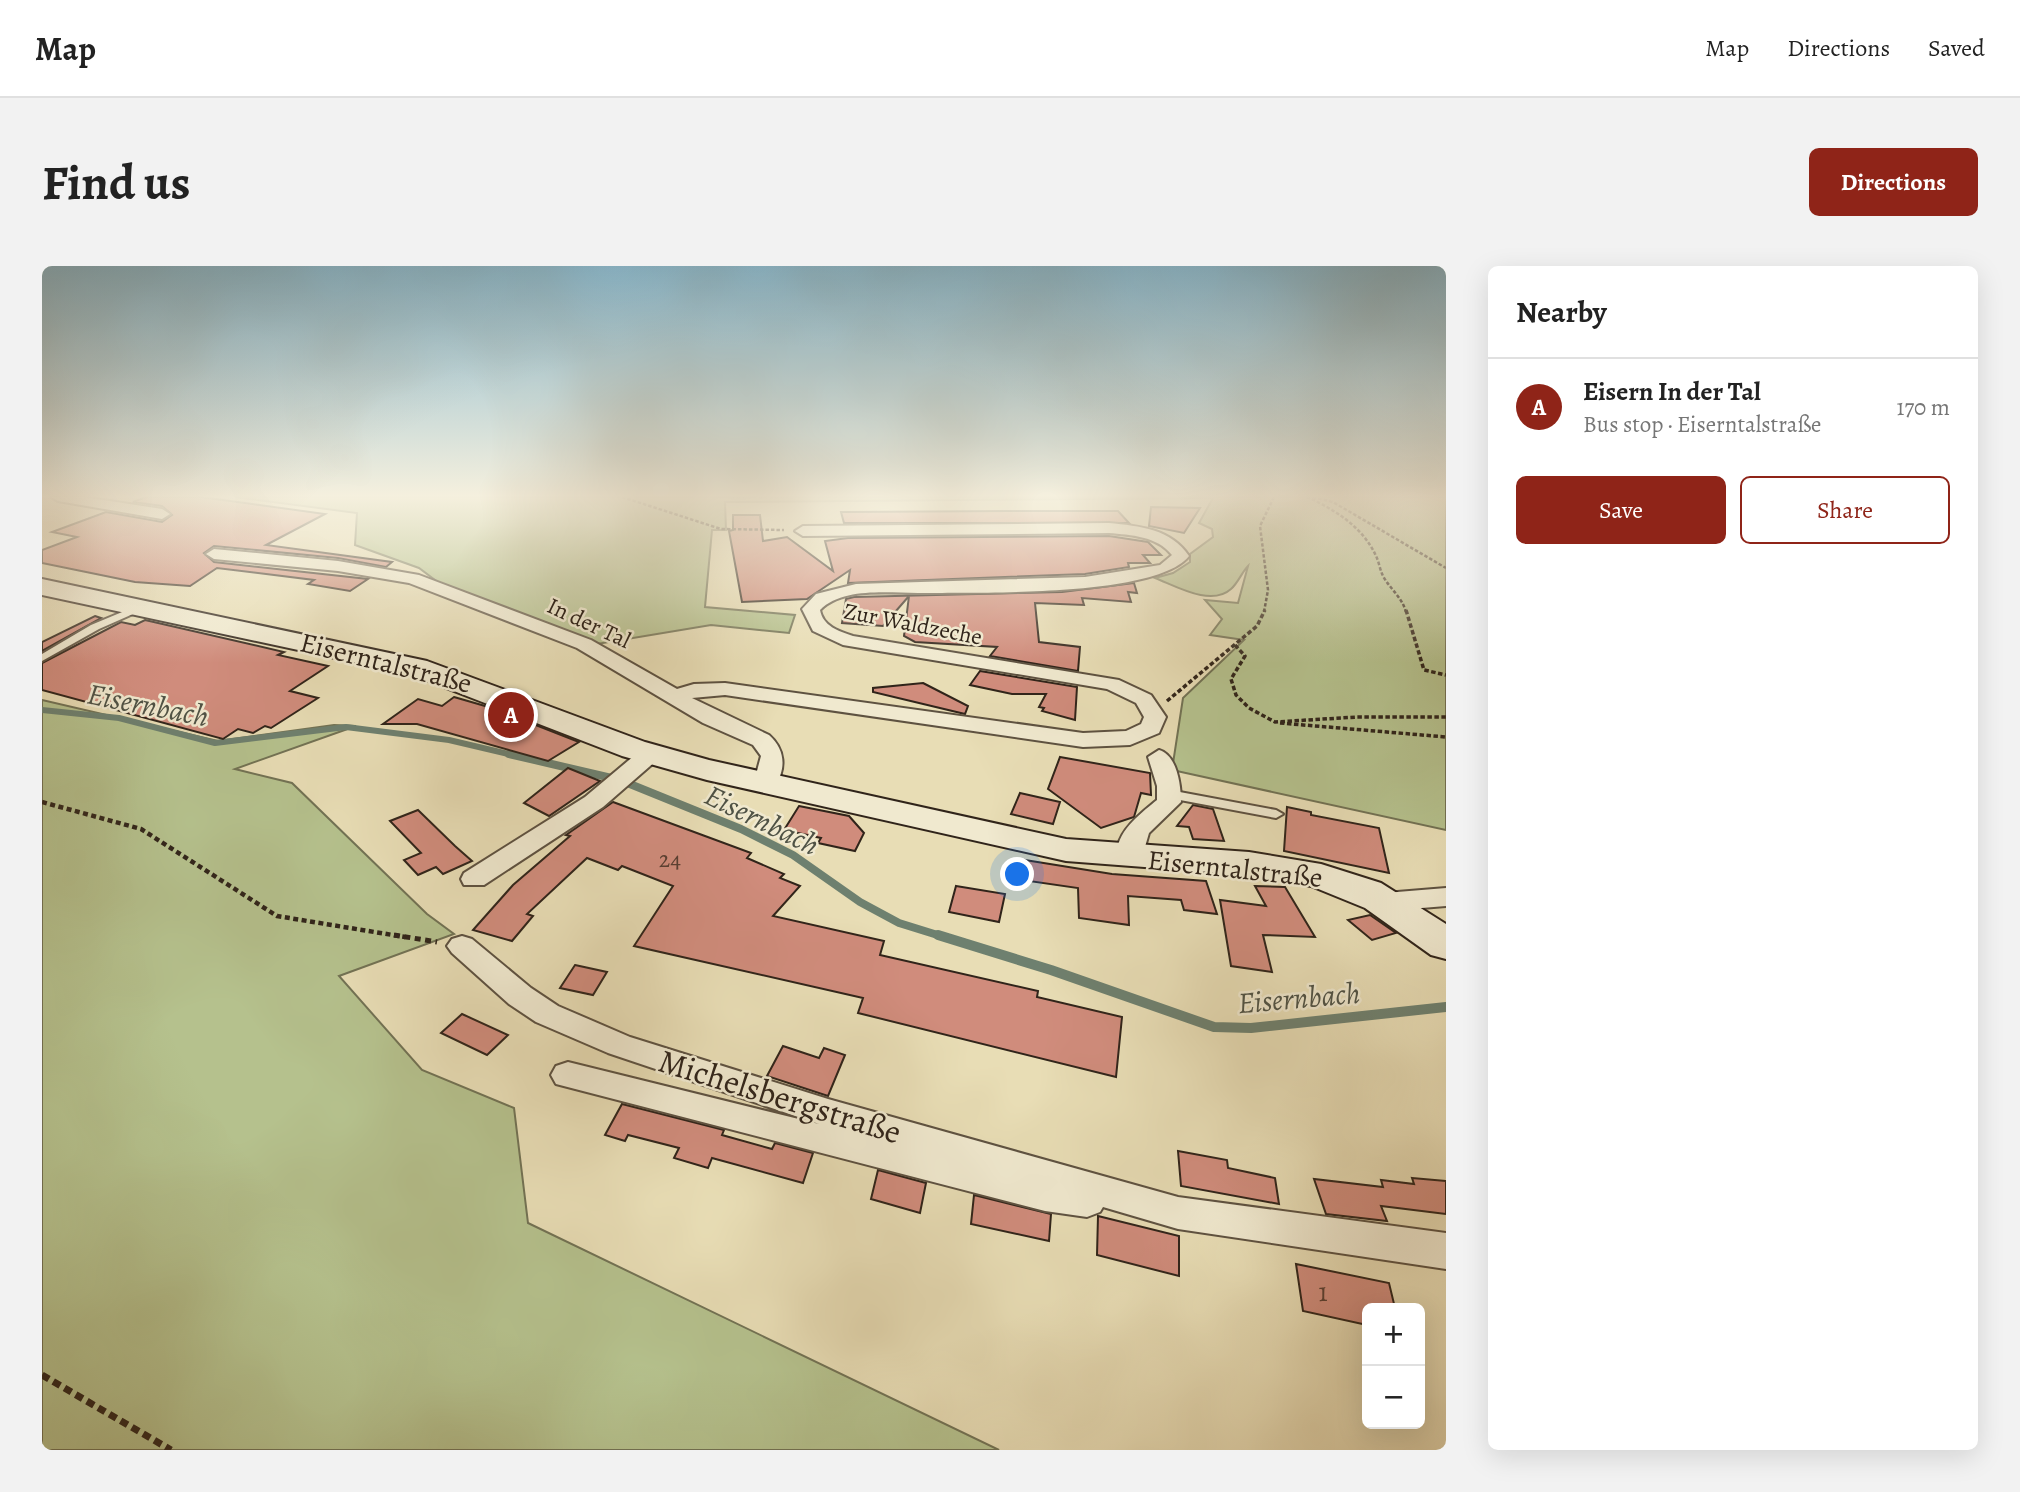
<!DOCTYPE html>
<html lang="en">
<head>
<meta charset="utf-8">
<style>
	:root { --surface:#fff; --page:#f2f2f2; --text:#222; --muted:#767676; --line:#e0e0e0; --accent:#8f2418 }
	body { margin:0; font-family:Alegreya,serif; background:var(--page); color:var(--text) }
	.controls { position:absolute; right:21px; bottom:21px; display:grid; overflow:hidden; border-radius:10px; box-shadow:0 7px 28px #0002 }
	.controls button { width:63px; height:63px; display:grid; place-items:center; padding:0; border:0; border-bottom:2px solid var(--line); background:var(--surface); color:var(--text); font:35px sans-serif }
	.you { position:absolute; left:976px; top:609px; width:24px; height:24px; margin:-18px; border:5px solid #fff; border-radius:50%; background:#1a73e8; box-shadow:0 0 0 10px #1a73e833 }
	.badge { display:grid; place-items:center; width:46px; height:46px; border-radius:50%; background:var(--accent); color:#fff; font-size:23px; font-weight:700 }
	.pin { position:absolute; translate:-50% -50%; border:4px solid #fff; box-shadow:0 2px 7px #0006 }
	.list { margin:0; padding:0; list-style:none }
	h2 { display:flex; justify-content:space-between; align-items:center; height:91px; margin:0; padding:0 28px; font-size:30px }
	h2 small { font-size:23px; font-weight:400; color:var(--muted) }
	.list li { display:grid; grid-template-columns:46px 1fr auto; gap:21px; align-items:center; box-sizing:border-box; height:98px; padding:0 28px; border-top:2px solid var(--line) }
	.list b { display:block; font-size:26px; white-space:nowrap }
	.list p { margin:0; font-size:23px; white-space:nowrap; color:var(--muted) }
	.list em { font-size:23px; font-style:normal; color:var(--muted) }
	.actions { display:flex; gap:14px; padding:21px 28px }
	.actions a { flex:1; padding:16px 0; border:2px solid var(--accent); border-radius:10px; text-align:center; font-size:24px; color:var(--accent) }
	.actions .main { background:var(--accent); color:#fff }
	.map { position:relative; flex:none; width:1404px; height:1184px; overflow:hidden; border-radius:10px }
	header { display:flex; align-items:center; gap:42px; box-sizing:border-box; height:98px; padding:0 35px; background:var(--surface); border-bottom:2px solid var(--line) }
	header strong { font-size:33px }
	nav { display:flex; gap:38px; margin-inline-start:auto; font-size:24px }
	.intro { display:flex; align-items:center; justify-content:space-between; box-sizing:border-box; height:168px; padding:0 42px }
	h1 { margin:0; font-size:49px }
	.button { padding:18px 32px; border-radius:10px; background:var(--accent); color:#fff; font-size:24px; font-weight:700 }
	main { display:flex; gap:42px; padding:0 42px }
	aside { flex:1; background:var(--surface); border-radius:10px; box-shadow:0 7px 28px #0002 }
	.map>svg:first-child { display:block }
</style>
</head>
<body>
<header>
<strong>Map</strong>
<nav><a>Map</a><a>Directions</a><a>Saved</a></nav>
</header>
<div class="intro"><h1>Find us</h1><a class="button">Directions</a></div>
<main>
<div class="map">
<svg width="1404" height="1184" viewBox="0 0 1404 1184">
	<rect width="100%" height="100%" fill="#e8ddb5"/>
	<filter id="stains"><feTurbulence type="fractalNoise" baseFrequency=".00286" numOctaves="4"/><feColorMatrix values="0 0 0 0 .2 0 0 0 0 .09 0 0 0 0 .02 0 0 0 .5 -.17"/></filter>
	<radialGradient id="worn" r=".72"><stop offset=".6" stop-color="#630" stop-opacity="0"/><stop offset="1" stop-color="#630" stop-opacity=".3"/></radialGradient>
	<g fill="#b5c18d" stroke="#727254" stroke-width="2">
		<path d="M193,231H1404V564L1130,504L1141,432L1202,374L1168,369L1180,353L1163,334L1196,337L1206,300C1200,306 1196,317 1189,323C1169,341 1134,320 1113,312L1131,307L1148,296V288L1171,271L1170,263L1157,257L1171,232L683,236L684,264H670L663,341L753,349L747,367L669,359L555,378L401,320L377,302L313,279L315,247Z"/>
		<polygon points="0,434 176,475 292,459 314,460 193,503 250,517 385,648 412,668 297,710 380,804 472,842 486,957 957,1184 0,1184"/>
	</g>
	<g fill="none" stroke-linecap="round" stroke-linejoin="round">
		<polyline stroke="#6e806f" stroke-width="6" points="0,444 77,452 173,477 304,461 407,474 475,490"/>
		<polyline stroke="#6e806f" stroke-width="8" points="467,488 578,514 699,563 751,589 818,636 857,657 902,671"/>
		<polyline stroke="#6e806f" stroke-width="10" points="896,669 1009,704 1172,761 1209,762 1404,741"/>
	</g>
	<g fill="#d08c7c" stroke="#30241a" stroke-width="2">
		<polygon points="104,231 159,231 283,248 224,279 350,296 344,301 296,292 172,280 162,287 172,296 326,313 308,325 266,318 272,314 175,302 148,320 93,316 0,297 0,284 35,271 10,266 64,246 120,256 130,249 120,240 91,236"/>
		<polygon points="1109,241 1158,242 1142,267 1107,260"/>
		<polygon points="964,245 1076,245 1087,257 802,257 799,246"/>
		<polygon points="691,249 718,249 721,275 745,271 791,305 783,275 806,272 1067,270 1106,276 1119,289 1101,289 1108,297 1086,297 1087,301 1043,308 806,317 808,304 765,333 700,336 687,265 691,264"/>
		<polygon points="1092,317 1095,327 1086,326 1089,336 1040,332 1042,339 993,337 997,376 1038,381 1036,405 948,390 955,381 873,376 862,370 867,330 841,360 800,357 804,333 812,331 1020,326"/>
		<polygon points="53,350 59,352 0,385 0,376"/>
		<polygon points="103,354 242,386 236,389 286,400 248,425 276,432 229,462 223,460 211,467 196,463 181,473 0,424 0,397 79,356 93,359"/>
		<polygon points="938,405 1035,421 1033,454 1000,445 1002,442 997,441 1004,428 970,428 928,419"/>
		<polygon points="881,417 926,440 923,448 831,426 831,422"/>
		<polygon points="412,431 450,442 537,476 506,495 375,458 341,458 376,433 400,440"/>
		<polygon points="1018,491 1108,507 1109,529 1099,527 1092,551 1059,562 1006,523"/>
		<polygon points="526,502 558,515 507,550 482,537"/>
		<polygon points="978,527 1018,536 1011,558 969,548"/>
		<polygon points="571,536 709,587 705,592 742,608 738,612 758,620 731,650 842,675 838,689 996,725 995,731 1080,751 1074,811 816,747 821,732 592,680 631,620 580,600 576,604 545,592 485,648 491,650 470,675 431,664 471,619 528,570 524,569"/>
		<polygon points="1151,539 1171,543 1182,575 1151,573 1147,561 1135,560"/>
		<polygon points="757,540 807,550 822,567 813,585 776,577 779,572 742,564"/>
		<polygon points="1245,541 1269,546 1269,549 1337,562 1347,607 1242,585"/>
		<polygon points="376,544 413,580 430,595 401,608 394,601 376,609 362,594 379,587 348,555"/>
		<polygon points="983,594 1070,608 1164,615 1175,648 1142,644 1139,634 1086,630 1087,659 1037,652 1036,622 980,614"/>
		<polygon points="914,620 963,628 957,656 907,646"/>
		<polygon points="1213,620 1243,621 1273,671 1221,669 1230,706 1189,700 1178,634 1224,640"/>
		<polygon points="1328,649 1354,667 1330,674 1306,654"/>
		<polygon points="533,699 565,706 551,729 518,722"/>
		<polygon points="420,748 466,769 445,789 399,767"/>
		<polygon points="741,780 777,792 782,782 803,789 786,830 725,810"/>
		<polygon points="580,838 682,864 680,869 730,883 733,877 771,887 761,917 670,892 666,902 632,892 637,882 586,869 583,875 563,869"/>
		<polygon points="1136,885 1185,894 1186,902 1233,912 1237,938 1139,920"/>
		<polygon points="836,904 884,917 878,947 829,933"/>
		<polygon points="1370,912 1404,915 1404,948 1339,940 1345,955 1284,948 1272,913 1341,921 1339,914 1372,918"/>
		<polygon points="932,929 1009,948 1007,975 929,958"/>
		<polygon points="1056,950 1137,970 1137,1010 1055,989"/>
		<polygon points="1254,998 1347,1017 1353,1042 1325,1042 1325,1059 1261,1045"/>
	</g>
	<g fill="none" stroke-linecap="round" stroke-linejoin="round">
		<defs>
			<g id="service">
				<polygon points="97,339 102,342 100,344 57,363 0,395 0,388 49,359"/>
				<polygon points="1127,524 1234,544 1241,548 1234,552 1122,531 1121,528"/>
			</g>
			<g id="minor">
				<polygon points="9,231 42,231 120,243 128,248 120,253 16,235"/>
				<path d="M1067,257C1098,260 1129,263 1147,290C1114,332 931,326 876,327C846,327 801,321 778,344C781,360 796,365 811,370L1077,414L1109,429L1124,451L1117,467L1088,479L1041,481L683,429L650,432L727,469C743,483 745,503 732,521H716L712,516L719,490L711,479L661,457L535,382L367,317L296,305L172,293L164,288L172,283L296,295L377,309L549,374L635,423L652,418L683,417L1041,467L1084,465L1099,458L1102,451L1094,437L1065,423L801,379L771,365L760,343L774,328L814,318L1043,311L1118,299L1130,289C1115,270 1089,269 1067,267L761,270L753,265L761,260Z"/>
				<polygon points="607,482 618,489 615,494 561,541 442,619 422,619 419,613 422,607 543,531 599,484"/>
				<path d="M1117,484C1135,489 1139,519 1139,536L1107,567L1098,598H1080C1063,574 1099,547 1115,534V520L1106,491Z"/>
				<polygon points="1404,622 1404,640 1343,645 1333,642 1329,636 1333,630 1343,627"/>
				<polygon points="420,670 430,673 489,722 516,740 588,771 786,833 1136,931 1404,967 1404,1003 1136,963 1061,941 1058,946 1045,951 1003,945 514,818 509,809 514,800 526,796 777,858 566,787 494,756 467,738 410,687 405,680 410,673"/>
			</g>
			<polygon id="secondary" points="0,313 385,395 603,476 667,494 1024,573 1207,586 1279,598 1339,617 1404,658 1404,693 1389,689 1323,642 1269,620 1207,609 1024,595 665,514 580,490 368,408 0,329"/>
		</defs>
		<use href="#service" stroke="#5e5241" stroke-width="4"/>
		<use href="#minor" stroke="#5e5241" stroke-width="4"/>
		<use href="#secondary" stroke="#30241a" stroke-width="4"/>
		<g stroke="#30241a" stroke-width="2.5" stroke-dasharray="3.5 2" stroke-linecap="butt">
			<polyline points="580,231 679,263 742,264"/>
			<polyline points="678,231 751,231"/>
			<path d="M1265,231C1292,243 1321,261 1334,290C1337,296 1338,304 1341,310C1348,323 1360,331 1364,346"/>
			<polyline points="1271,231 1291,236 1404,302"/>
			<polyline points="1222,346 1226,324 1218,260 1232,231"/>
		</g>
		<g stroke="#30241a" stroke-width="3.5" stroke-dasharray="4.5 2.5" stroke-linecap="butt">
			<polyline points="1364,344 1382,404 1404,409"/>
			<polyline points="1193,379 1203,390 1189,413 1194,429 1207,442 1233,456 1315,451 1404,451"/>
			<polyline points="1125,435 1215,360 1223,344"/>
			<polyline points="1238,457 1404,471"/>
		</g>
		<polyline stroke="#30241a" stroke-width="4.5" stroke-dasharray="5 3.5" stroke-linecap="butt" points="0,536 99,563 235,650 363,671"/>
		<polyline stroke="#30241a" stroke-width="5" stroke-dasharray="6 4.5" stroke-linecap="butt" points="352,669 395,676"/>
		<polyline stroke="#30241a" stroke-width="7" stroke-dasharray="8 5" stroke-linecap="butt" points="0,1109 129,1184"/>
		<use href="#service" fill="#f0e9cf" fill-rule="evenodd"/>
		<use href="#minor" fill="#f0e9cf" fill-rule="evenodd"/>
		<use href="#secondary" fill="#f0e9cf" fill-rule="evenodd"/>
	</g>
	<linearGradient id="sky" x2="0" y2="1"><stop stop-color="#88b8ce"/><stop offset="0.58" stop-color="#f5f0de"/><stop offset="1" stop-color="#f5f0de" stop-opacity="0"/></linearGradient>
	<rect width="1404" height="397" fill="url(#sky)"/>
	<g text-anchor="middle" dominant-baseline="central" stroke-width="5" stroke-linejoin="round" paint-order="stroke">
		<g font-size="23" fill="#30241a" stroke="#f0e9cf">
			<text transform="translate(547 357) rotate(25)">In der Tal</text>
			<text transform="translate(871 358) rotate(11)">Zur Waldzeche</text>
		</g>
		<g font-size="24" fill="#583e32">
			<text x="628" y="593">24</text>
		</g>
		<g font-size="28" fill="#30241a" stroke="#f0e9cf">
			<text transform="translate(344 397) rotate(14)">Eiserntalstraße</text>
			<text transform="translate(1193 603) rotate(6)">Eiserntalstraße</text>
		</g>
		<g font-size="28" fill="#583e32">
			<text x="1281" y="1026">1</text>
		</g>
		<g font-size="30" font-style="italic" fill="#4f5245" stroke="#f0e9cf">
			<text transform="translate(106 439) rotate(11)">Eisernbach</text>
			<text transform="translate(720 554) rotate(26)">Eisernbach</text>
			<text transform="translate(1257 732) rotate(-5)">Eisernbach</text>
		</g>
		<g font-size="33" fill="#30241a" stroke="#f0e9cf">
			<text transform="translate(738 830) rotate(17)">Michelsbergstraße</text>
		</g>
	</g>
	<rect width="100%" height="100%" filter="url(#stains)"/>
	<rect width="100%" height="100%" fill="url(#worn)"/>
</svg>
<div class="controls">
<button>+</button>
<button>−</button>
</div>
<div class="you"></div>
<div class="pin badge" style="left:469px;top:449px">A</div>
</div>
<aside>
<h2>Nearby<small></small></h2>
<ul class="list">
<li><span class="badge">A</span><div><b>Eisern In der Tal</b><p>Bus stop · Eiserntalstraße</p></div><em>170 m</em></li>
</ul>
<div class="actions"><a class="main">Save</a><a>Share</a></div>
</aside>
</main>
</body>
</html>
